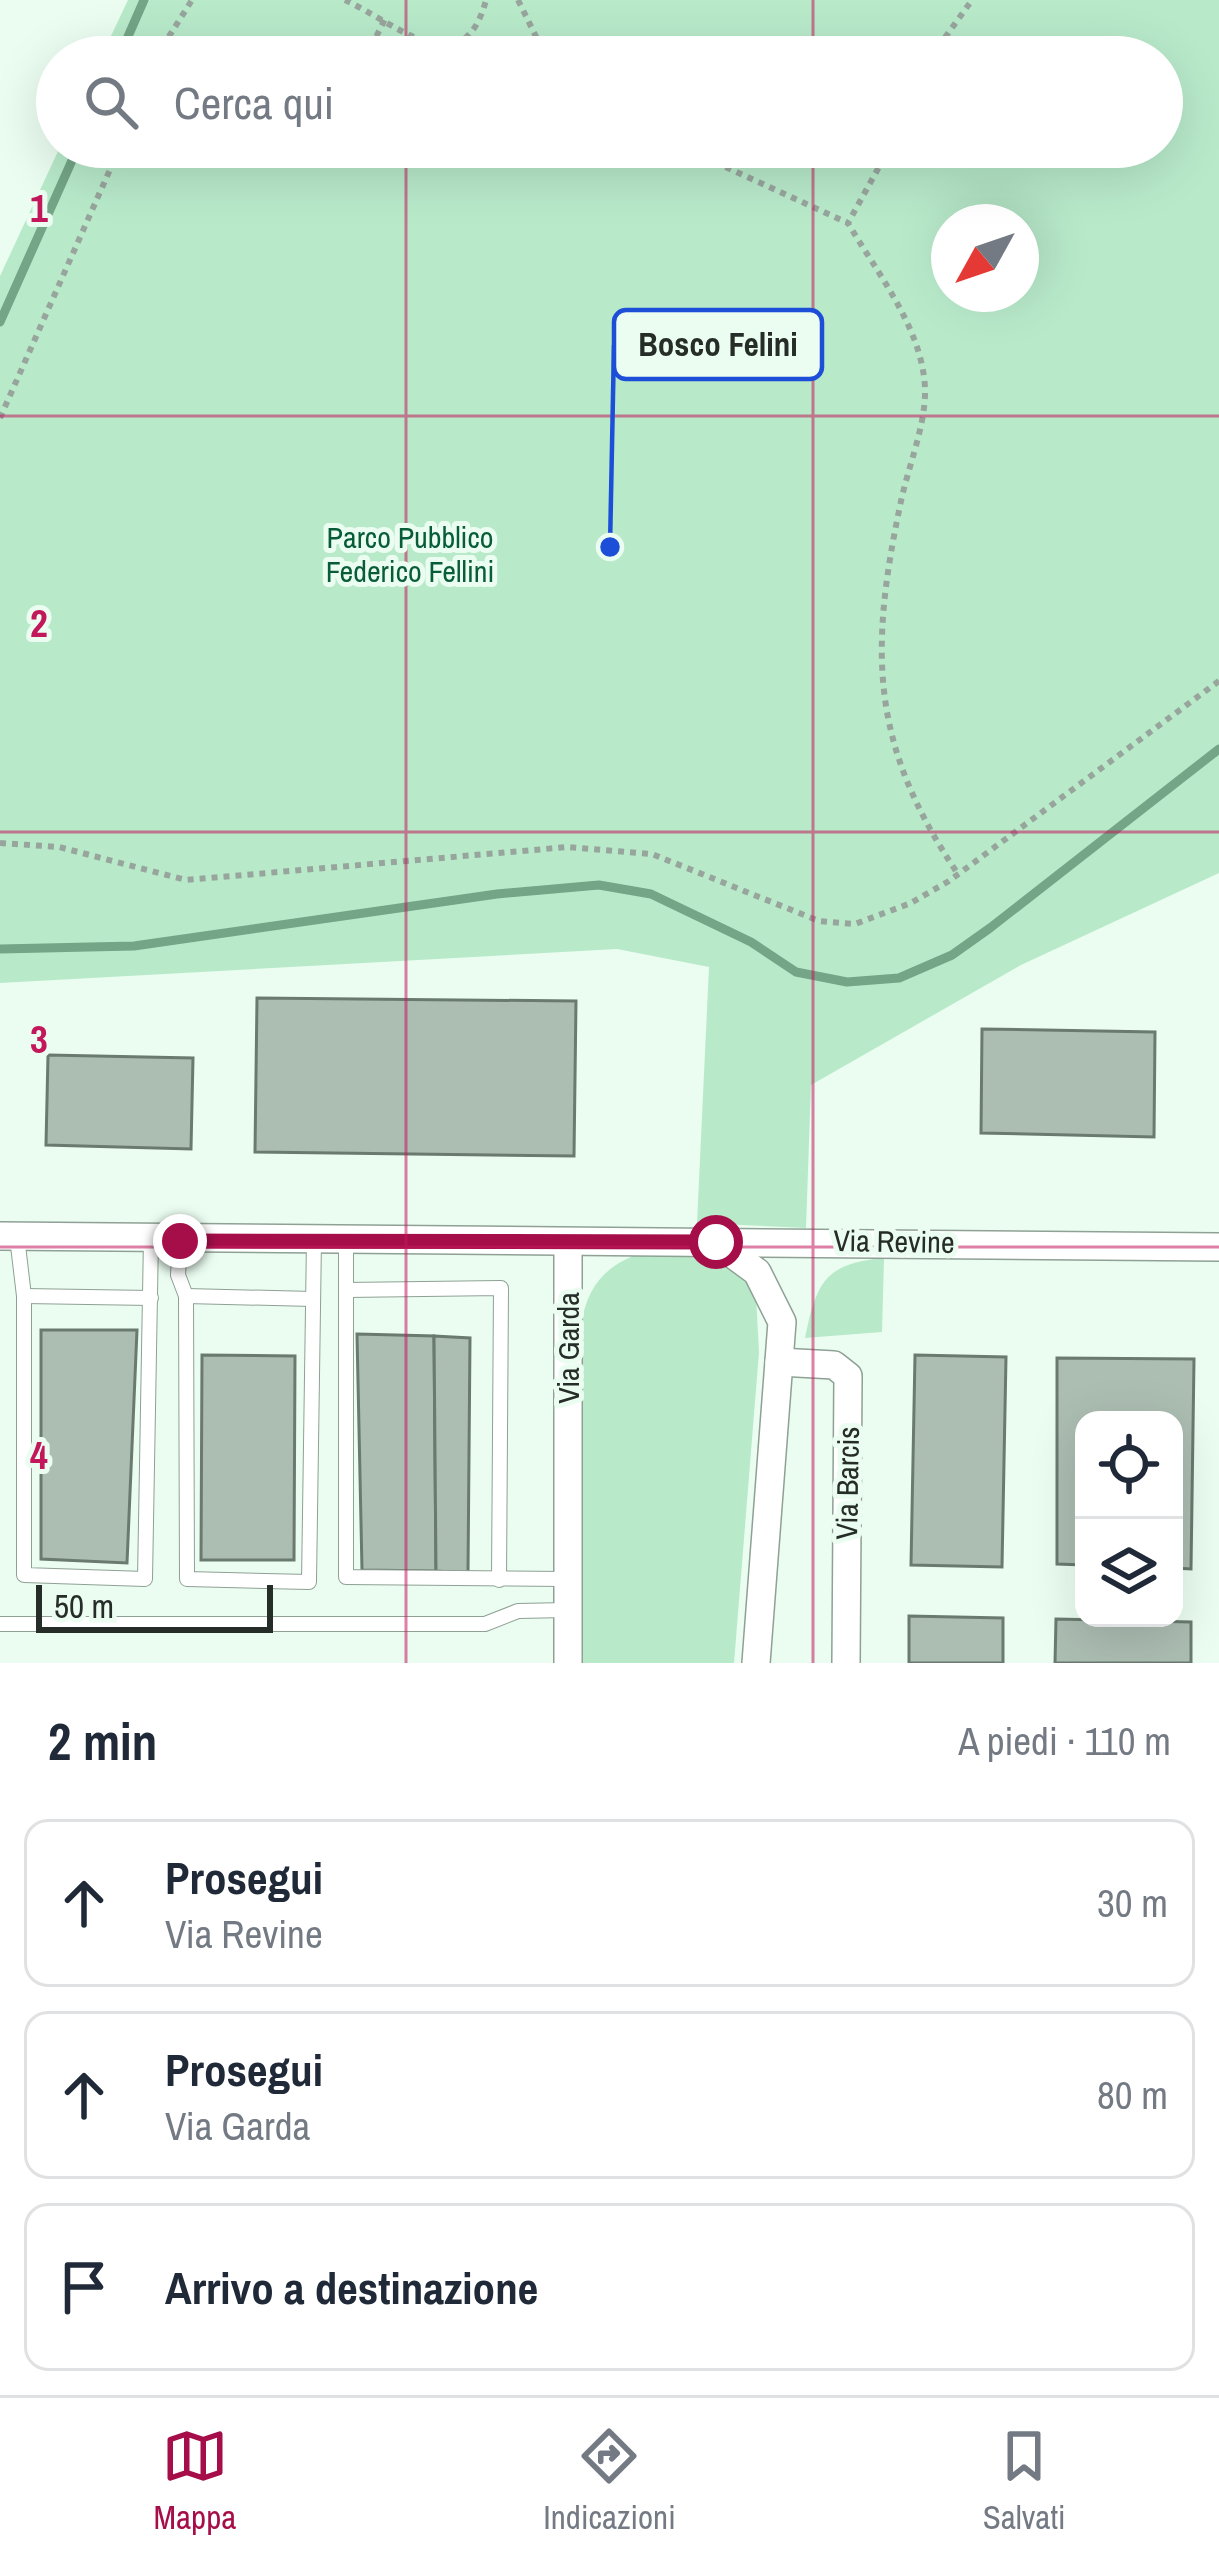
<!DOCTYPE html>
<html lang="it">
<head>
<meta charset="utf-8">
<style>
	:root { --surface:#fff; --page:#f2f2f3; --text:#1f2937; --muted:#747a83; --line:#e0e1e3; --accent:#a50e48 }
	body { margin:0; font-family:"Archivo Narrow",sans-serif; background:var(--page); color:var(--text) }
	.controls { position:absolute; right:36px; bottom:36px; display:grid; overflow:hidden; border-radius:24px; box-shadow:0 12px 48px #0002 }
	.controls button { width:108px; height:108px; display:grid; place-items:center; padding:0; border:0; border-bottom:3px solid var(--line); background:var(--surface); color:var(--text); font:60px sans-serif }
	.compass { position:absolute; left:931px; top:204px; width:108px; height:108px; border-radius:50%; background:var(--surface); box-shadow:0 12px 48px #0002; rotate:230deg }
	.scale { position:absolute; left:36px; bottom:30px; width:237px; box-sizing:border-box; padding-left:12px; border:6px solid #262c28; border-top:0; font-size:33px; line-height:42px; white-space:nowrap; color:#262c28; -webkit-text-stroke:9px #ebfdf1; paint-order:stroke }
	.stop { position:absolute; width:36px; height:36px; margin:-27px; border:9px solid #a50e48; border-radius:50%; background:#fff }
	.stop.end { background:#a50e48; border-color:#fff; box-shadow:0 3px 12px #0008 }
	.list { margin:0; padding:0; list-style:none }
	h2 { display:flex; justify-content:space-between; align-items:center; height:156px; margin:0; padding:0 48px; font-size:51px }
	h2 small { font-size:39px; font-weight:400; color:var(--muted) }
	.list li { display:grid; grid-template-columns:78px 1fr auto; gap:36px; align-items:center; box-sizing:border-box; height:168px; margin:0 24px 24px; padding:0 24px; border:3px solid var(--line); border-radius:24px }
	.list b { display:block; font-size:45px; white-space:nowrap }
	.list p { margin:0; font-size:39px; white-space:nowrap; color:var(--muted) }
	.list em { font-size:39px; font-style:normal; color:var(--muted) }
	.icon { flex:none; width:66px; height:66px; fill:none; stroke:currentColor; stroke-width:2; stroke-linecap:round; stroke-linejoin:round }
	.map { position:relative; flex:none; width:1219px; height:1663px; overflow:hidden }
	.search { position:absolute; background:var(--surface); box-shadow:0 12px 48px #0002; left:36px; right:36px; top:36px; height:132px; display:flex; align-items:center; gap:30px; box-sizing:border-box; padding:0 42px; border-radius:66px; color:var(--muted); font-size:45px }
	.sheet { height:732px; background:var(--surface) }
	nav { display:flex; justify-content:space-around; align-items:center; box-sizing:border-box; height:168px; border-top:3px solid var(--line); background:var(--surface); font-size:33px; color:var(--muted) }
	nav a { display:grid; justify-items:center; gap:6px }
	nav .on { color:var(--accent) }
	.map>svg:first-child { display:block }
</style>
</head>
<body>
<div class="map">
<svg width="1219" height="1663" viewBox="0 0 1219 1663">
	<rect width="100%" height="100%" fill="#ebfdf1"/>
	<g fill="#b8eaca" fill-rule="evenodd">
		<path d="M128,0H1219V873L1021,965L811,1085L806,1228L697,1223L709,967L617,949L0,983V276L60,147H1162V57H101ZM1021,222V294H949V222Z"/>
		<path d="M643,1252L708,1253L736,1267L756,1296L759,1352L734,1663H579L581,1323C589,1284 605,1266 643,1252Z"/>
		<path d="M884,1258L882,1332L805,1338C816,1283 825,1263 884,1258Z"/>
	</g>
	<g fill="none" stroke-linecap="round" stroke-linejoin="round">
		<g stroke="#73a586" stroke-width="9">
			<polyline points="119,57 144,0"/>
			<polyline points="0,322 78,147"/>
			<polyline points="0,949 134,946 497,894 599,885 651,894 751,942 796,972 847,982 899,978 952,955 990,928 1219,749"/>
		</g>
	</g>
	<g fill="#acbdb2" stroke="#6a7a6f" stroke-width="3">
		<polygon points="257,998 576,1001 574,1156 255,1152"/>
		<polygon points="982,1029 1155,1032 1154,1137 981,1133"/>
		<polygon points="48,1055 193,1058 191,1149 46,1145"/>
		<polygon points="41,1330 137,1330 127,1563 41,1559"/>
		<polygon points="357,1334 434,1336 436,1571 362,1570"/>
		<polygon points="434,1336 470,1338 468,1573 436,1571"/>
		<polygon points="202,1355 295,1356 294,1560 201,1560"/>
		<polygon points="915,1355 1006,1357 1002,1567 911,1565"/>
		<polygon points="1057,1358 1194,1359 1191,1569 1174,1568 1174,1420 1084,1420 1084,1565 1057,1564"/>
		<polygon points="909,1616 1003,1618 1003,1663 909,1663"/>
		<polygon points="1056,1619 1191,1622 1191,1663 1055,1663"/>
	</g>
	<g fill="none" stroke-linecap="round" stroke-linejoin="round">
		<defs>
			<g id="lane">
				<polyline points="17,1237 24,1296 24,1575 145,1579 151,1238"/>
				<polyline points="346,1238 346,1577 566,1579"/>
				<polyline points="180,1241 178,1275 186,1296 187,1579 309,1582 314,1239"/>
				<polyline points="346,1290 501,1288 499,1580"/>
				<polyline points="24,1296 151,1298"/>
				<polyline points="186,1296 313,1299"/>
				<polyline points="0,1624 485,1624 518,1611 567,1610"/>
			</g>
			<g id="street">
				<polyline points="0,1236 1219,1247"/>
				<polyline points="716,1242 757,1272 782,1322 756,1663"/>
				<polyline points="779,1362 834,1365 848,1376 846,1663"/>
				<polyline points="568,1663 568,1242"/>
			</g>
		</defs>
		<use href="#lane" stroke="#8fa095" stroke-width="16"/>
		<use href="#street" stroke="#8fa095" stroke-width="30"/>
		<g stroke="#98a59d" stroke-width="6" stroke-dasharray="6 6" stroke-linecap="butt">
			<path d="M345,0C399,25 463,87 486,0"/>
			<polyline points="518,0 546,57"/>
			<polyline points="371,47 385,19"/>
			<polyline points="156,57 192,0"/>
			<polyline points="931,57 972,0"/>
			<polyline points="682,147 848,223"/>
			<path d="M890,147L848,223C877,273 923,329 925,389C926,426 907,469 900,506C869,653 871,746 958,874"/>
			<polyline points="0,418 120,147"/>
			<polyline points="0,843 59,847 186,880 568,847 652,854 819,921 855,924 911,903 949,881 1219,681"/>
		</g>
		<use href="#lane" stroke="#fff" stroke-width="14"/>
		<use href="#street" stroke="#fff" stroke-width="27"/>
	</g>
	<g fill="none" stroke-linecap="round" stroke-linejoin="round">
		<polyline stroke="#a50e48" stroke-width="15" points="180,1241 716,1242"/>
	</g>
	<path fill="none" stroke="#c2185b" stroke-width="3" stroke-opacity="0.55" d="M406,0V57M813,0V57M406,147V1663M813,147V1663M0,416H1219M0,832H1219M0,1247H1219"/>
	<g text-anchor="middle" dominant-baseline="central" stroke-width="10" stroke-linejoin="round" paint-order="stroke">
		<g font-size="30" fill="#085d38" stroke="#ebfdf1">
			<text x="410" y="537">Parco Pubblico<tspan x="410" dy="34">Federico Fellini</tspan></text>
		</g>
		<g font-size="30" fill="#262c28" stroke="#ebfdf1">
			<text transform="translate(894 1241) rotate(1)">Via Revine</text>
			<text transform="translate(568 1348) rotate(-90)">Via Garda</text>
			<text transform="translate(847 1483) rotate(-89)">Via Barcis</text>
		</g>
	</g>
	<g font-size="39" text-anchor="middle" font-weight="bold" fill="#c2185b" stroke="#ebfdf1" stroke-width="10" stroke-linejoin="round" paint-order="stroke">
		<text x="39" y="222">1</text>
		<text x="39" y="637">2</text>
		<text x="39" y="1053">3</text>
		<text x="39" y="1469">4</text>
	</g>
	<path fill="none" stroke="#1d4ed8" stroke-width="4.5" d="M610 547L614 345"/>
	<circle fill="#1d4ed8" stroke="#ebfdf1" stroke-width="4.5" cx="610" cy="547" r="12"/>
	<rect fill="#ebfdf1" stroke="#1d4ed8" stroke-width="4.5" x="614" y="310" width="208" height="69" rx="12"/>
	<g font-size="33" text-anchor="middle" font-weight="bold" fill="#262c28">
		<text x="718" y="356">Bosco Felini</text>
	</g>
</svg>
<div class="controls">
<button><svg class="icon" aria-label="locate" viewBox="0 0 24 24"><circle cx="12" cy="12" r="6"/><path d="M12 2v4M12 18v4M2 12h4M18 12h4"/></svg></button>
<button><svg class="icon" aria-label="layers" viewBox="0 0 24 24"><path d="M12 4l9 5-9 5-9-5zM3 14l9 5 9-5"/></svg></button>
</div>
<svg class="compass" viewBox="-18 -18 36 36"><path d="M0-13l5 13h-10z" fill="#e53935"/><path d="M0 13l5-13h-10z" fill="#747a83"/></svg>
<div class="scale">50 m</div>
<div class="stop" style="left:716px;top:1242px"></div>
<div class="stop end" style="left:180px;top:1241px"></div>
<div class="search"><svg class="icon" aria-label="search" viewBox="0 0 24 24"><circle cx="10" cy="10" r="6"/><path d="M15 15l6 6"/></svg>Cerca qui</div>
</div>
<section class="sheet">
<h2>2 min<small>A piedi · 110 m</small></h2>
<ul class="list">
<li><svg class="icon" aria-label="ahead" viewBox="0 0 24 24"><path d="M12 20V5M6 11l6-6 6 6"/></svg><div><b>Prosegui</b><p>Via Revine</p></div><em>30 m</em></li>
<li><svg class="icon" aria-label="ahead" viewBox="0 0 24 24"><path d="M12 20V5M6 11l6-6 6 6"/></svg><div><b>Prosegui</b><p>Via Garda</p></div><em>80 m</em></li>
<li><svg class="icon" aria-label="arrive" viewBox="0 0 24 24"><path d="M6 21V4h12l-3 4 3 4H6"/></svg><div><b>Arrivo a destinazione</b></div></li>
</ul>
</section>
<nav>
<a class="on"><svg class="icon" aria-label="map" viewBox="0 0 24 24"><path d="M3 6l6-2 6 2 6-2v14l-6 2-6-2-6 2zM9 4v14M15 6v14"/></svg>Mappa</a>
<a><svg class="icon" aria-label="directions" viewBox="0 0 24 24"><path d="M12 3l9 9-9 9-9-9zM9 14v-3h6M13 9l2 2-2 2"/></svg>Indicazioni</a>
<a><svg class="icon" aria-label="saved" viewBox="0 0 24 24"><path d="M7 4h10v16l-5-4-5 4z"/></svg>Salvati</a>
</nav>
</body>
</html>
